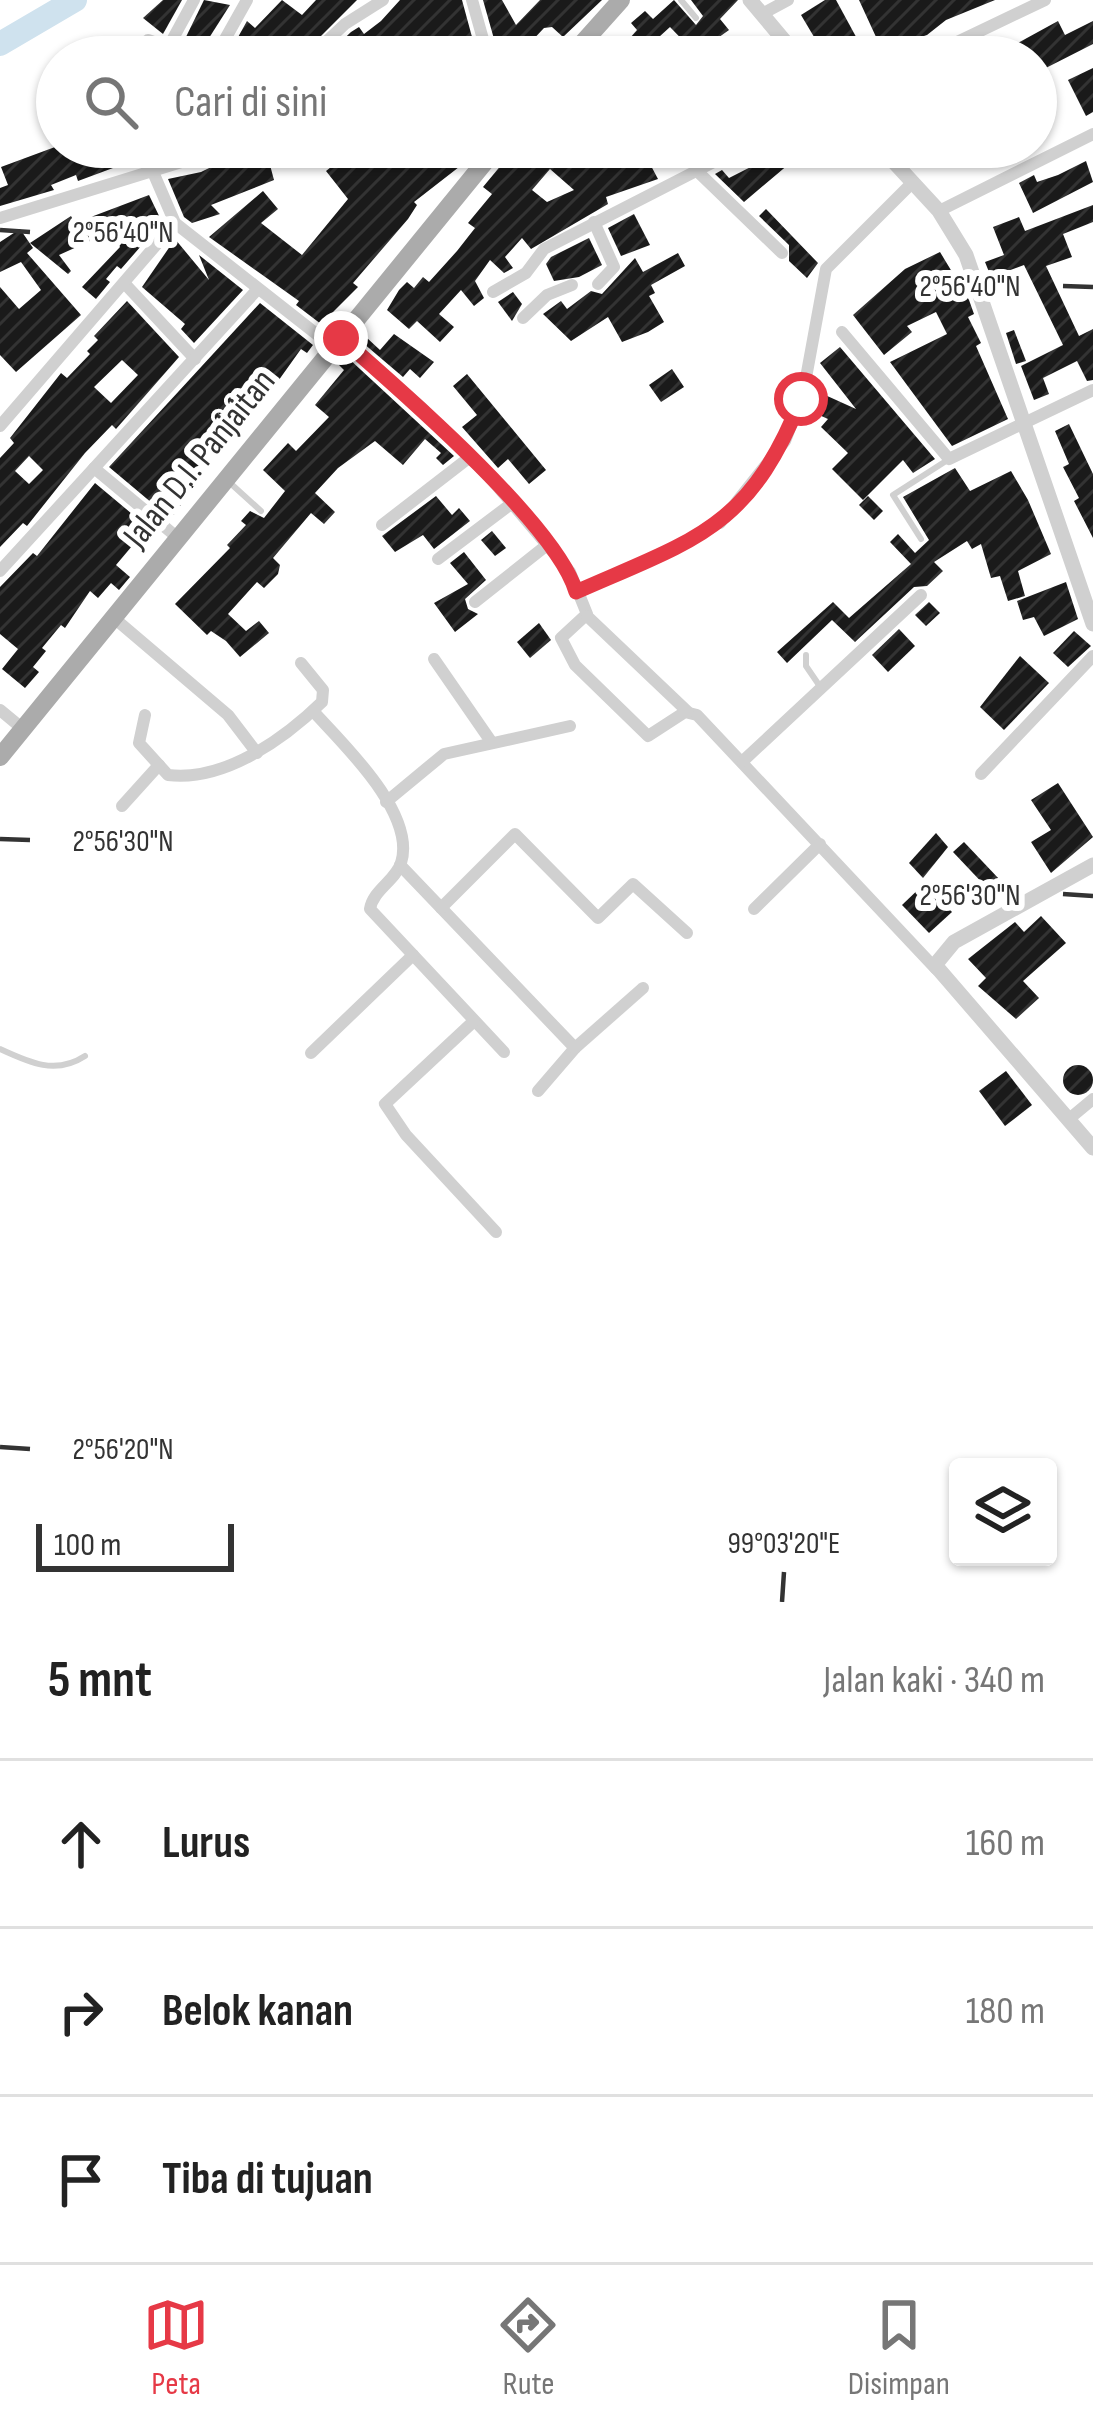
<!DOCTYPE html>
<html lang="id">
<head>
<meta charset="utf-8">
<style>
	:root { --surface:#fff; --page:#f6f6f6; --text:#222; --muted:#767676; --line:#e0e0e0; --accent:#e63946 }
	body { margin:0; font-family:"Sofia Sans Condensed",sans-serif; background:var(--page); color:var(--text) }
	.controls { position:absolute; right:36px; bottom:36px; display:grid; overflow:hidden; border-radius:12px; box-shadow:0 3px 9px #0004 }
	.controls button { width:108px; height:108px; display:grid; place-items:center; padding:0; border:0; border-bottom:3px solid var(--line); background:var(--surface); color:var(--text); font:60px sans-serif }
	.scale { position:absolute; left:36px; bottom:30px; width:198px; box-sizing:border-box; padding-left:12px; border:6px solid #333; border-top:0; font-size:33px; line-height:42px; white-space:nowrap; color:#333; -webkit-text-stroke:9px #fff; paint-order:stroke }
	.stop { position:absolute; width:36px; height:36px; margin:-27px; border:9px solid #e63946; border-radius:50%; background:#fff }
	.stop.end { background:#e63946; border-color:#fff; box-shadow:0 3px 12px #0008 }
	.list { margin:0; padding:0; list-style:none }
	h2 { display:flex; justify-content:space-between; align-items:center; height:156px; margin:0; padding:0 48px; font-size:51px }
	h2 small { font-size:39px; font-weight:400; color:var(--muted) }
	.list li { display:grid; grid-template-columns:78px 1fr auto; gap:36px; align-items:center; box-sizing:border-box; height:168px; padding:0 48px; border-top:3px solid var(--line) }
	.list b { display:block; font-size:45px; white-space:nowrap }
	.list em { font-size:39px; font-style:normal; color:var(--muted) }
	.icon { flex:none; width:66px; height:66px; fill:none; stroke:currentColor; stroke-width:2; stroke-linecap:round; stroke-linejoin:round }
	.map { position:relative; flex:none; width:1093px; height:1602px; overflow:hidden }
	.search { position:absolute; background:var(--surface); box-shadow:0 3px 9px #0004; left:36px; right:36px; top:36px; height:132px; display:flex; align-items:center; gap:30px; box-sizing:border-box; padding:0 42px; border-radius:66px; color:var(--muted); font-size:45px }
	.sheet { height:660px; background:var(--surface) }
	nav { display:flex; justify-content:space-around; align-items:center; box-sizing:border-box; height:168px; border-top:3px solid var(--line); background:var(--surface); font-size:33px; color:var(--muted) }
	nav a { display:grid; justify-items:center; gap:6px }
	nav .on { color:var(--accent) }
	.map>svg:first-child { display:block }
</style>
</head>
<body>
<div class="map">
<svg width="1093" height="1602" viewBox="0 0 1093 1602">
	<defs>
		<pattern id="building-hatch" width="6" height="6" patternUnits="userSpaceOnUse" patternTransform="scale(3)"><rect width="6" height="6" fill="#1a1a1a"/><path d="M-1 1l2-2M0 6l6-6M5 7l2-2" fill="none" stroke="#333"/></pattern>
	</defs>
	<rect width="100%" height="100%" fill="#fff"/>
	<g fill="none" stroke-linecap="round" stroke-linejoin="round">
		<polyline stroke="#cfe2ee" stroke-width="24" points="0,44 75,0"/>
	</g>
	<g fill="url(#building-hatch)" fill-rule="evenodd">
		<polygon points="163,0 182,0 163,34 143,18"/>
		<polygon points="204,0 230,5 202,49 184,41"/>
		<polygon points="282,0 302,15 316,0 357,0 300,57 227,57 247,21 255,28"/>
		<polygon points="400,0 462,0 472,37 459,37 417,57 357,57 350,47 337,57 325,57 351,32 359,27 364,34 381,21"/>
		<polygon points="483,0 502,0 516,25 540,0 602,0 563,37 552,27 544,28 529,44 510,48 508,42 496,46"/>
		<polygon points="674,0 696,25 703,16 691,0 738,0 720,19 729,30 708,45 717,57 699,57 670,27 648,47 657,57 613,57 637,30 631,23 645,11 653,19"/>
		<polygon points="825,0 836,0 867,57 826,57 801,15"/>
		<polygon points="859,0 995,0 946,20 927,35 882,50"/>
		<polygon points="1058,21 1065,35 1093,21 1093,44 1036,73 1036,57 992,57"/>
		<polygon points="1093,68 1093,112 1086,116 1068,80"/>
		<polygon points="55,147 144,147 110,161 113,168 78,181 76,175 51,185 54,190 0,206 0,188 8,185 1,167"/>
		<polygon points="345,147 464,147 452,160 459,167 414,202 417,205 408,219 353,283 358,287 321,324 296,305 299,301 209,237 263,191 278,209 261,223 302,255 348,199 326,171 341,159 336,152"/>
		<path d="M529,147H570L589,163L610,147H661L664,155L649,162L658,179L606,197L608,204L531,249L522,238L505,257L513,268L504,273L490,260L475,281L484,298L474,306L461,290L439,314L454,327L440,342L417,321L409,329L387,310L399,290L407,282L414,288L423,277L429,282L457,251L475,228L468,223L492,194L483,187L502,164ZM550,169L574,190L547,202L532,190Z"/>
		<polygon points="682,147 720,147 678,168 669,155"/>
		<polygon points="266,150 274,180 211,205 220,214 192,223 184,217 168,179 201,172 244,151 247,157"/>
		<polygon points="780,152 789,164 744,202 715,174 722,170 729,178"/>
		<polygon points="1086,161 1093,182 1033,213 1019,183 1034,175 1037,182 1058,175"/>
		<polygon points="149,195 162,222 121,269 117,266 106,279 110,282 96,299 82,287 120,247 112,231 59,255 71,271 68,274 30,243 71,216 75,223"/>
		<polygon points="1093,205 1093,222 1063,234 1072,257 1046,266 1079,336 1093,329 1093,380 1087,381 1077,361 1043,378 1049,394 1034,400 1021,366 1063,345 1024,265 991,277 985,262 1004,255 993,227 1019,217 1025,231"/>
		<polygon points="766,209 818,263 807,278 789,261 789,245 759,216"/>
		<polygon points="634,214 650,245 621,256 608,228"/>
		<polygon points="20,229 33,248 27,253 81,315 16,372 0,355 0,287 19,309 41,290 21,262 0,272 0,242"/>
		<polygon points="589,238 602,265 579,277 554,281 546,264 551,257"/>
		<polygon points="175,239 209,280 199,255 243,290 194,343 181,329 185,324 142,287"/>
		<polygon points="940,252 969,300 974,314 968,317 981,343 976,346 1008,419 952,446 890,362 947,334 936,312 907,326 912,332 884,355 853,315 905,269"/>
		<polygon points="678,253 685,266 651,285 655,293 649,296 664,322 648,332 622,342 608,317 571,341 543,314 561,301 567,309 591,291 602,294 635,258 643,272"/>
		<polygon points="513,292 522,304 512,321 498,302"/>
		<path d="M127,301L179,357L116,429L112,425L85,453L27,526L23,523L0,547V458L14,443L10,438L61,373L67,378L90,354L87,351L98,340L94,336ZM122,360L138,375L111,403L94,387ZM29,456L43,470L29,484L15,471Z"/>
		<polygon points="260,303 313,345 307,353 301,349 271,391 252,377 236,399 242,404 228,422 233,426 195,471 201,476 171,519 109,467"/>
		<polygon points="1014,330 1026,361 1016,364 1006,333"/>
		<polygon points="394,334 434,362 420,378 410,369 403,377 363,343 367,338 380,350"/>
		<polygon points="840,347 935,459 913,473 903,460 863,500 832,469 848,453 821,427 828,419 808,410 814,390 856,409 820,363"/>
		<polygon points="347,357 454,456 443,465 436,458 441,453 425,439 403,465 375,441 338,468 315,493 335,512 324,524 311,513 273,558 280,565 278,574 264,588 257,582 228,614 246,631 259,621 269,633 240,657 226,641 211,631 207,635 175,604 230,548 227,545 246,525 241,521 250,511 264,518 285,491 263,470 288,443 296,451 329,417 315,405 344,370 339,365"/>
		<polygon points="672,369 684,387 661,402 649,385"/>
		<polygon points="467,374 546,470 529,484 508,459 498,468 462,427 477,415 453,386"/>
		<polygon points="1069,424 1093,474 1093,538 1074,501 1079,498 1063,467 1069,464 1055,431"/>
		<polygon points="955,468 970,491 1011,471 1028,500 1051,554 1018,571 1025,596 1008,601 1000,576 991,578 981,544 972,549 967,541 934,562 943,571 927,586 914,587 855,642 832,620 787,663 777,652 833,602 849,618 911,564 890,542 898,534 915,553 929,540 903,497"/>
		<polygon points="95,483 156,534 152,539 143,533 116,565 130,577 119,590 111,583 98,598 90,591 65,628 61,625 42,648 46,651 33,667 39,672 25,688 2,669 18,649 0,634 0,587 33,553 37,556"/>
		<polygon points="436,496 452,515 459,508 470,521 434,549 423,535 395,552 382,536"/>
		<polygon points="868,496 883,511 874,520 859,505"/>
		<polygon points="492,531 506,548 495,556 481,540"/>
		<polygon points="464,552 486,580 465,599 468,609 478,614 455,632 434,603 468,584 450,563"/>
		<polygon points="1066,582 1078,619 1044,636 1034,617 1023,620 1017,601"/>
		<polygon points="929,602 940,613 926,626 915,615"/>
		<polygon points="539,623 551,640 530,658 517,642"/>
		<polygon points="899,629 915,646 888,672 872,655"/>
		<polygon points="1074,631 1091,646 1068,667 1053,653"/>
		<polygon points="1020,656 1049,683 1004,730 980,707"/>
		<polygon points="1058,783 1093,837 1051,873 1031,842 1051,830 1031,800"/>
		<polygon points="936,833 948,847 923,878 909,863"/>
		<polygon points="964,842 1000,880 989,890 953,852"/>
		<polygon points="925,883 952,912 929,933 902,905"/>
		<polygon points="1041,916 1066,943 1023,981 1039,998 1016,1019 978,986 986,978 968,959 1015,922 1024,932"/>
		<circle cx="1078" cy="1080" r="15"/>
		<polygon points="1006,1071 1032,1105 1005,1126 979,1091"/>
	</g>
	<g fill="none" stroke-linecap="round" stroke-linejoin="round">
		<polyline stroke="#cdcdcd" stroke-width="3" stroke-dasharray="6 6" stroke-linecap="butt" points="589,587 710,531"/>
		<g stroke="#d0d0d0" stroke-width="6">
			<polyline points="681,0 696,18"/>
			<polyline points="229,482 261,511"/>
			<polyline points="921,539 893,495 946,461"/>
			<polyline points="806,655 806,666 819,685"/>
			<path d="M0,1049C30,1063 56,1075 85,1056"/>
		</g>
		<g stroke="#d0d0d0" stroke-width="12">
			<polyline points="472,0 488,57"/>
			<polyline points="762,14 788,0"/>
			<polyline points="148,40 196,57"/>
			<polyline points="170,44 194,0"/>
			<polyline points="215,57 247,0"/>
			<polyline points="310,57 345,24 383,0"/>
			<polyline points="514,57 579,46"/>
			<polyline points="926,57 1045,0"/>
			<polyline points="696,170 782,253"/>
			<polyline points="153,172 175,223 333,347"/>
			<polyline points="939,211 1093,134"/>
			<polyline points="0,218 230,147"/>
			<polyline points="594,222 614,267 598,284"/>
			<polyline points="126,285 195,359"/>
			<polyline points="493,292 526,273 544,249 743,147"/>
			<polyline points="523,318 547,295 572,285"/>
			<polyline points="842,332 949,459 1093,390"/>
			<polyline points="341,338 421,407 493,481 570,572 587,614 561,638 575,665 648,736 685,712 697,715 936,969"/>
			<polyline points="0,426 175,223"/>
			<polyline points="94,468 178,538"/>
			<polyline points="720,523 785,441 803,394 826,269 913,182"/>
			<polyline points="382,525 470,457"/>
			<polyline points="438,559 511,504"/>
			<polyline points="0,571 256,291"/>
			<polyline points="475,602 547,545"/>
			<polyline points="587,616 688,712"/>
			<polyline points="114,618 228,715 257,753"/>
			<polyline points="434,659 490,740"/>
			<polyline points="0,710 23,729"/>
			<path d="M313,711C341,742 417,813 401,863C395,881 373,890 370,909L504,1052"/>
			<path d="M145,715L139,743L168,775C224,782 284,739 322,702L323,690L301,663"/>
			<polyline points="743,761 921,595"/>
			<polyline points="981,774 1093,656"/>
			<polyline points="386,802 444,754 570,726"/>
			<polyline points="122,806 159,765"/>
			<polyline points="400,865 575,1048 538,1091"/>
			<polyline points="441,908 515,834 598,918 633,884 687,933"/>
			<polyline points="754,909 820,844"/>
			<polyline points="474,1021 385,1104 406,1135 496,1232"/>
			<polyline points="575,1048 643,988"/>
			<polyline points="311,1053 413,955"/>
			<polyline points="1069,1119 1093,1099"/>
		</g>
		<g stroke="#d0d0d0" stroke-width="15">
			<polyline points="750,0 798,57"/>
			<polyline points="880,147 939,211 966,255 1093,624"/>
			<polyline points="1093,865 954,942 935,965 1093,1148"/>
		</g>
		<g stroke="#ababab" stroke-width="18">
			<polyline points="570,57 621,0"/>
			<polyline points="0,757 497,147"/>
		</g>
	</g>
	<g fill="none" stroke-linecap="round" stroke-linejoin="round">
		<path stroke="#e63946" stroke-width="15" d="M341,338C398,388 557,525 576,592C696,539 749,529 801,399"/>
	</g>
	<path fill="none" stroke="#333" stroke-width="4.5" d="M0,230L30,232M1063,286L1093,287M0,839L30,840M1063,894L1093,896M0,1447L30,1449M782,1602L784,1572"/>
	<g text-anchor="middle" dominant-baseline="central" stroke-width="12" stroke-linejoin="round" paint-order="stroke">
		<g font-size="36" fill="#333" stroke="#fff">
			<text transform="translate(200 459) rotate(-51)">Jalan D.I. Panjaitan</text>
		</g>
	</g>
	<g font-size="30" text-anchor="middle" fill="#333" stroke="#fff" stroke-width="12" stroke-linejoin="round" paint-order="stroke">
		<text x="123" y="242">2°56'40"N</text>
		<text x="970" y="296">2°56'40"N</text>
		<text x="123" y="851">2°56'30"N</text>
		<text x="970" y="905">2°56'30"N</text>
		<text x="123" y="1459">2°56'20"N</text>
		<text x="784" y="1553">99°03'20"E</text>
	</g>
</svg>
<div class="controls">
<button><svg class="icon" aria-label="layers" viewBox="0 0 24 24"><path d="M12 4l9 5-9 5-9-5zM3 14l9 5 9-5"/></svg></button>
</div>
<div class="scale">100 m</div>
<div class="stop" style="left:801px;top:399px"></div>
<div class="stop end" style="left:341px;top:338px"></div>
<div class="search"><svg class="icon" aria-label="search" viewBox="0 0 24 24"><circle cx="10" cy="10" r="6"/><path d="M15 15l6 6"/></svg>Cari di sini</div>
</div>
<section class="sheet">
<h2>5 mnt<small>Jalan kaki · 340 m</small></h2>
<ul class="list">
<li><svg class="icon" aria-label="ahead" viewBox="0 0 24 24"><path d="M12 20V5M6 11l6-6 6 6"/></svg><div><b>Lurus</b></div><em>160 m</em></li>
<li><svg class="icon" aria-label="right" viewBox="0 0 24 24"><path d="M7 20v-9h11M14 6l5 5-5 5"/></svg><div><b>Belok kanan</b></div><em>180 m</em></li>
<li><svg class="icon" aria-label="arrive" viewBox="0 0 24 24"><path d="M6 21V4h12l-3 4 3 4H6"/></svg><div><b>Tiba di tujuan</b></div></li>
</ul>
</section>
<nav>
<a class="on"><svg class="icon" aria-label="map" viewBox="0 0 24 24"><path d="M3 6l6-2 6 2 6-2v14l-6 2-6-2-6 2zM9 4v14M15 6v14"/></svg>Peta</a>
<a><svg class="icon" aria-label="directions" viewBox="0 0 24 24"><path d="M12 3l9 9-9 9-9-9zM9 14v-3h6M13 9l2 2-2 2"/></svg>Rute</a>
<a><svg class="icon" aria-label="saved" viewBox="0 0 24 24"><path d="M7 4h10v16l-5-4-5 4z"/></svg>Disimpan</a>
</nav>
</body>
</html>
